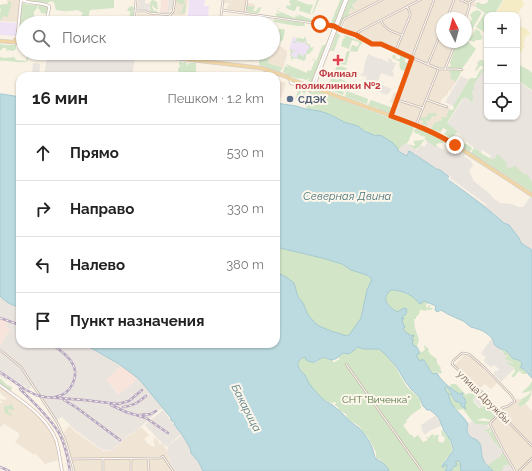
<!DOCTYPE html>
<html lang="ru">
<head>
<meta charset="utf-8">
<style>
	:root { --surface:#fff; --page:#f6f6f6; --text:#222; --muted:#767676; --line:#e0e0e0 }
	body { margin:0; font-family:Raleway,sans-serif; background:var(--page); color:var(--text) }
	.controls { position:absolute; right:12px; top:12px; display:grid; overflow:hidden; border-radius:8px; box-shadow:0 1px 3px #0004 }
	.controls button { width:36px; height:36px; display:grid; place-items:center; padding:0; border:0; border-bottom:1px solid var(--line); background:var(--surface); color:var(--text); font:20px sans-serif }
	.compass { position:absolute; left:436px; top:12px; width:36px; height:36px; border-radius:50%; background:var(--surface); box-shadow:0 1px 3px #0004; rotate:354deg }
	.stop { position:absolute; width:12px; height:12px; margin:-9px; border:3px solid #ea580c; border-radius:50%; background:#fff }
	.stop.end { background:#ea580c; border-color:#fff; box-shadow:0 1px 4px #0008 }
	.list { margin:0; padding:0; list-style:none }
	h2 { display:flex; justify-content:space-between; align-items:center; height:52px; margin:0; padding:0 16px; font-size:17px }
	h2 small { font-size:13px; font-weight:400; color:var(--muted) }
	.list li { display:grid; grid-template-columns:26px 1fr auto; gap:12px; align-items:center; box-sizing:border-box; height:56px; padding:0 16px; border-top:1px solid var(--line) }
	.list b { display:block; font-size:15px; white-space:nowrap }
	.list em { font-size:13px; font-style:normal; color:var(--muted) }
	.icon { flex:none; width:22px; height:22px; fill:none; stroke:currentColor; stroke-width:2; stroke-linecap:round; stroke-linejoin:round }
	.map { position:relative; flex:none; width:532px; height:471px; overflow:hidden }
	.search { position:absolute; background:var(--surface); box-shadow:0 1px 3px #0004; left:16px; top:16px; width:264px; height:44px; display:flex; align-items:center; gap:10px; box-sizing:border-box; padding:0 14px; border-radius:22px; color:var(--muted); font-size:15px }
	.panel { position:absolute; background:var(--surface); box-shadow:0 1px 3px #0004; left:16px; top:72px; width:264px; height:276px; border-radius:12px }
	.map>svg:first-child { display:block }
</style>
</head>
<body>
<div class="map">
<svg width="532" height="471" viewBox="0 0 532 471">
	<rect width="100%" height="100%" fill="#f9f2e5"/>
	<g fill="#f0e4d5">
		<polygon points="7,0 20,0 18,22 0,21 0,14 2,5 8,3 7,2"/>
		<polygon points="175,0 188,0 185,15 173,15"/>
		<polygon points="223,0 248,0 248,3 255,4 254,8 246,7 247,3 246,2 244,12 227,9 227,6 229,5 230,3 228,4 228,3 223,4"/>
		<polygon points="358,0 472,0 473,3 476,3 477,5 476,7 471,6 470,7 465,18 442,18 442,42 455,42 444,70 450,70 449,72 451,74 451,78 456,82 450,91 448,91 448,94 442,99 439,105 449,108 450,110 448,111 446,118 444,117 441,118 442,119 442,120 434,123 431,129 392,114 396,105 390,102 394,92 400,94 413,58 380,43 379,44 357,34 356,35 341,30 343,29 346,18 349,16 350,9 352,8 354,11 355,11 352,5"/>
		<polygon points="137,13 168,17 167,23 136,23"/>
		<polygon points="273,43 277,44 287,51 287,55 283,68 268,63 269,53 273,53"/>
		<polygon points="240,53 254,53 253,61 239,59"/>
		<polygon points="276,80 286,83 281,98 276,96"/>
		<polygon points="465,354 473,358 477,362 497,383 491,389 485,384 479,389 454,366"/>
		<polygon points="0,387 34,412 44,422 55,440 58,460 45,464 36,454 33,454 15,442 19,437 19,433 4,424 1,427 0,426 0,404 3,401 0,401 0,399 5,400 7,398 3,396 0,392"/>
		<polygon points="518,398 521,401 519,404 519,406 521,407 526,404 532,411 532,471 515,471 503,449 491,424 491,422 501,413 501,410 503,408 510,406"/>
		<polygon points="70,426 74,431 103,451 115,450 115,447 120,444 129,435 134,433 136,429 138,430 141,427 149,435 144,439 148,444 154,447 155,446 153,441 154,440 154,439 156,438 159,442 158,443 160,444 162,443 170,456 168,462 175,471 75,471 64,433 67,428"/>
	</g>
	<g fill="#f8e4da">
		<polygon points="161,0 169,0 167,12 160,12"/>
		<polygon points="0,319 8,322 6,327 10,329 7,335 5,335 4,337 5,338 0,346"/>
		<polygon points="121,366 136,376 135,378 137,379 120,395 106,380"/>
	</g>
	<g fill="#eae4df">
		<polygon points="138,0 145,0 145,3 150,4 150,5 149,9 151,11 150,13 145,11 137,11"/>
		<polygon points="169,0 175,0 174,9 170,10 169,15 160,14 160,12 167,12"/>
		<polygon points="48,53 94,53 135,57 132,76 44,76 47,56 48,55"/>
		<polygon points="368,54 379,59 380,58 385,61 389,62 389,61 388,60 389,58 392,60 392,62 396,63 392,72 394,73 393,77 381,73 377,83 392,89 387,95 364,85 367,77 365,76 365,77 360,75 363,73 364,70 364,66"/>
		<polygon points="487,62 487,117 517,117 517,81 532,91 532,185 489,158 491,156 483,150 481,152 469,144 462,136 447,124"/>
		<polygon points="35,63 40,64 39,76 28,76 29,74 32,74 33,64"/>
		<polygon points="461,76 469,80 453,106 445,102"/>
		<polygon points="427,140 449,153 452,148 465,155 464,156 471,161 473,165 469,171 474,181 490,194 493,198 500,203 512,204 518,207 523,207 530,197 532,198 532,250 521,243 519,238 509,225 504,223 485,207 448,179 449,177 415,155 416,154 416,153 414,154 411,152 407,156 397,151 403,145 406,143 417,150 421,145 424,147 427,143 426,141"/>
		<polygon points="0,296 5,301 12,305 17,306 20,306 20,344 84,344 121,366 106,380 119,395 136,380 135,378 136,376 137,376 163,408 158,411 137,430 136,429 133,433 129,434 120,444 114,447 115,450 103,450 75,430 62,417 56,420 24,369 0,348 0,346 5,338 4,337 5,335 7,335 10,329 6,327 8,322 0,319"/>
		<polygon points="492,338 494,344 500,349 500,350 501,352 504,353 504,355 507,355 508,356 505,357 506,360 513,362 512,364 508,364 512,367 515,368 501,382 500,380 494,375 494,371 497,371 499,370 499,369 494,365 492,367 489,366 484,361 486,356 483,356 482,354 481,353"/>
		<polygon points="0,350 21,367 32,386 29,390 24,385 22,386 10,378 6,380 0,376"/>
		<polygon points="485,396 487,400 496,410 495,411 493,411 493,409 489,405 482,405 482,408 480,408 473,399 473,397 476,397 479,399 484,399 484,397"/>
		<polygon points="163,410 181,434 166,447 145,425"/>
		<polygon points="436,415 441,422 441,426 429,431 425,435 421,429 422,428 421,425"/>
		<polygon points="472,421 474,421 475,424 486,425 490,428 489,429 485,430 484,432 487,431 494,442 493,443 494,444 497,444 498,447 504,453 504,455 506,457 506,459 507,459 513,471 493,471 490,468 487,466 483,459 482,452 480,443 474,438 472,438 467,430 468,424"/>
		<polygon points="182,435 185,439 190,448 191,453 198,461 203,471 175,471 169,462 170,456 167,452 168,446"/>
	</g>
	<g fill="#efe2f5">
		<polygon points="189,0 205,0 204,6 209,6 208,16 201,17 188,16"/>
		<polygon points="109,16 124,18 123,23 108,23"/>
		<polygon points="0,22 17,23 16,36 0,35"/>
		<polygon points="293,37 306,42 305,44 310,46 304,61 290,56 291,52 290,50 289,49"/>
	</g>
	<g fill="#d2e5c6">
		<path d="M24,0H114V8L90,10L87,23H84L83,21L79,20L83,13L79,11L78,10C74,10 72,11 69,11C64,12 60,10 56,10L54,2L51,1L47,3Z"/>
		<polygon points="153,0 157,2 158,10 155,8 152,5 152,7 153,8 153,10 158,12 157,13 150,12 151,10 150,9 150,3 151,1"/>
		<polygon points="175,0 185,0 184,3 185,4 185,5 186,6 185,13 179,13 179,12 182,12 183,6 184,5 184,4 179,4 178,2 175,1"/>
		<path d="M290,0H296L309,5L310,4L313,5L310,13L312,14L317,0H319L313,14C308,15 304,11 299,11L300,7L297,6L295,11H293L286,8L287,5L290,6L291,4L289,3Z"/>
		<polygon points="340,0 344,0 335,24 333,25 330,25"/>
		<polygon points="349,0 358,0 352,5 355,11 354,11 352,8 350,9 348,17 343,20 338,28"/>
		<polygon points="488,0 503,0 494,15 487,15 487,26 484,32 476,27 485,13 476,7 477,5 476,3 478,2 481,4 485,4 488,2"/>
		<polygon points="8,1 11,2 11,8 10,10 9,10 8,17 3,16 2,19 0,20 0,21 0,13 1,10 0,8 0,5 4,4 7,5 8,3"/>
		<polygon points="23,3 25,3 26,4 38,5 37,8 34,12 34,19 37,21 37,23 23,23 23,36 18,35 21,6"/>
		<polygon points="39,4 45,5 48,7 47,14 41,13 40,10 38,8"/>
		<polygon points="247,4 248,4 248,6 254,7 255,5 255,7 253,10 254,11 256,11 258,8 260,7 261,8 260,11 258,13 248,12 246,9"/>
		<polygon points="131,6 135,8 133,10 134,13 132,23 129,23 130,11 127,11 129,7 130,7"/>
		<polygon points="279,8 280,9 278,9 278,11 295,18 296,15 298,17 299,16 297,14 313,20 314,19 313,17 315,14 314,17 326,21 325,23 328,23 329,24 276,18 276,13 281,14 277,11 278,9"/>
		<polygon points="477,10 481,12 481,14 466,40 466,26 471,21 472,19 470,15 473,12"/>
		<polygon points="274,19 304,23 305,26 297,26 274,22"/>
		<polygon points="275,29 283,29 283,31 283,29 285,30 283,40 281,41 281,43 275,30"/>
		<polygon points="476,29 481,32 480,33 483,38 480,40 476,40 474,42 469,40"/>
		<polygon points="337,32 341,37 339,37 334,51 330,51"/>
		<polygon points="344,35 361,41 362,43 362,44 360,45 357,52 350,51 346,65 340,64 342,57 345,58 347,51 350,51 352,45 353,45 357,47 359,44 359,42 352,40 349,49 341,46 343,39 346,37 344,36"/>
		<polygon points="294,37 304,39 304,37 306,38 307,44 310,44 310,46 311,46 311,48 312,48 313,47 314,47 312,51 311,51 310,54 308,53 307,55 306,53 310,46 305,44 306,42 304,41 303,43 297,41 296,42 297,44 293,42 294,41 295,42 297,38"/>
		<polygon points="466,40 476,49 462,69 448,68 448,67 451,66 450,63 457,42 466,42"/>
		<polygon points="0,44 5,45 16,45 16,49 13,51 11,51 10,50 7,51 6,48 3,48 0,51"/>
		<polygon points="326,44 326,46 321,59 319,60 320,61 313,81 311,82 308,81 309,78 306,80 300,78 300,79 296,78 294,76 296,78 282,74 282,73 288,74 283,72 285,66 300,72 288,67 286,64 307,73 308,70 311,71 315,60 313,59 312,61 312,59 315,59 316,62 317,59 318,60 317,59 322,46"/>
		<polygon points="290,49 298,52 293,51 291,56 297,58 298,53 302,53 299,53 299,55 302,55 302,56 303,57 304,56 303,54 306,55 306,58 304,61 296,58 295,59 293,58 291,61 291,56 290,56 291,52"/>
		<path d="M25,53H29L28,61C19,64 9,60 0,61V57L5,58L14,57L16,60L26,61L27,56Z"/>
		<polygon points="165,53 186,53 191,54 186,54 186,55 194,57 195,55 195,54 199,55 196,55 197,56 210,57 211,56 212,58 166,54"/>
		<polygon points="218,53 219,54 221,53 237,56 237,59 224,57 222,58 222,57 217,57"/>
		<polygon points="261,53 269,53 268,63 283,68 280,71 278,70 281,72 281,73 254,66 266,67 259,65 259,60 260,59"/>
		<path d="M397,53L404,56L406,58L404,61L408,63V65L405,71C399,70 399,66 400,62L397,60L394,59L392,57L393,55H395L396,59H400V56L396,54Z"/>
		<polygon points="480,60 483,60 484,63 487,64 487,71 485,70 483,71 474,84 474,89 472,91 473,99 472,102 471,102 470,100 465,97 462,99 447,123 458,132 455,134 454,137 455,138 455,140 468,145 472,148 470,152 455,143 453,140 450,139 448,136 447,137 446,135 444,135 447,130 443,128 440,133 439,132 431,129 434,123 442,120 441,117 444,117 446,118 448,111 450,110 449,108 451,110 453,110 454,108 453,106 470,78 476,78 480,70 484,69 483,66 480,66 477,70 475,71 475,70 478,65 477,63"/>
		<polygon points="181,61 182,63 186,62 187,66 189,63 196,63 196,70 195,71 197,71 196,76 179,76 178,68 180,67 179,63"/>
		<path d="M517,63C521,67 528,68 532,73V90L517,80Z"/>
		<polygon points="337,65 346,68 350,77 337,73 334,73"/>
		<polygon points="458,69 460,70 461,72 456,82 450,78 451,74 449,72 450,70"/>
		<polygon points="327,76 338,80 339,78 347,82 346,83 341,81 339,83 340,86 339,90 338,90 344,92 343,95 328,89 327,87 327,89 322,87 321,83 328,85 331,79 326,77"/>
		<path d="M299,88L306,90V92L304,93L301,91L299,96L302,97L303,94L305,93L303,99L304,102L308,103L309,102L312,95L309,93L310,91L314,92L315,90L413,127L414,128L408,142L407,143L403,145L398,150C394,143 383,134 376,136L371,134L352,124L344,122L333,116L319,111L307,109L306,107L307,105L302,102L301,98L298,97L295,100Z"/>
		<polygon points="347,91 368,99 367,104 346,97 345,96"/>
		<polygon points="371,100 393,108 393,109 391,109 392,111 390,114 378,109 376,107 375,108 368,105"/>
		<polygon points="429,113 437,113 436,115 437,117 432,116 430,121 427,120 426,122 428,125 427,126 425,125 422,124 423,121 422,120 418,120 420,118 426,117"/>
		<path d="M416,128C423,129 433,133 438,138L444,141L445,143H440L436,144L437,146L435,147L425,139L418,148L415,149L409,145V144L413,146L416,145L414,144V141L423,140L426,137L421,136L419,134L415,133L414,131Z"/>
		<polygon points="474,148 481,152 481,153 493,160 493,158 495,159 497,154 500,156 507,163 506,167 512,168 514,166 515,166 524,174 527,174 532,182 532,192 471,153"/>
		<polygon points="276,247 322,258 342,264 351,270 367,275 371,278 372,279 367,290 361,318 350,334 347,336 331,331 319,326 315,323 308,315 303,303 298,297 294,285 286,277 276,272"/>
		<path d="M390,290C396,290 411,294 415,298C416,300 417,302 419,303L420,304L424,301L428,303L426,305L427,308H428V306L430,305V308H433L431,310H428L426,309V310L428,311L420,310L419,314L416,317V319H414L415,328L419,340L418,343L417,347L414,346L412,342L414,340H412L411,338H413L414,335L410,336L409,334H407L403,329L404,327L402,321L404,318H403L402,319L401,317L407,314V308H404L397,312C388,306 380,300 390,290Z"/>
		<polygon points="424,345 429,349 428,351 431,355 437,359 437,363 441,368 440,370 442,371 441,374 437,372 433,374 430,372 425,360 423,360 422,359 421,361 420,361 416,356 417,355 419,354 419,351 422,352 425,350"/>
		<path d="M358,347L363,349H379L384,353L396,366H395L401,377L407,387L420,399L421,408L411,415L406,421L407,422L403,425L410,435H412L414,438L418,435L423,442L428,440L426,437L429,438L430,436L433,434L434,435V440L435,435H438L439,436L438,437V441L442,443C444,442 445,440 445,437L442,436L441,431L442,430L445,434L450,440L452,448V451L449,456L446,458L442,467L443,468L445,465H447L445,471H389L387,467L380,460V459H377L376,458V452L368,437L364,433L359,426L352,422L347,417L346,414L339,410L338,407L335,405L336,402H334L332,403C324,401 313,391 309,384C307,381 307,378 305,375C303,373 300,371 299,368C297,365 299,362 300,359L304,357L306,358V360L315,363L319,361H318L320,359L325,357L329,359H332L333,362H335L340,359L338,357C343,352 343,353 349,354Z"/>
		<path d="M500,349C504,352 509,351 511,358C515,360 520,359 522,364L521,368C524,369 525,370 527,373L526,374H522L521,372L520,371L518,372L514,377H512V375L515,372L514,367H512L507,363L510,362L512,364L513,362L506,360L505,357L508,356L507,355H504V353L500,350Z"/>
		<polygon points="0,378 7,385 12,387 12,389 11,390 7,389 0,384"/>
		<path d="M532,381C532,393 532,401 520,407L518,404L521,401L520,400C524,397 527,397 531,392L530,391L523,393L522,392L529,386Z"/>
		<path d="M451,384H456L466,395L469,393L473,394V392L471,387H473C477,391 482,393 484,399L482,401L476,397L473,398L474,402L479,408H482V405C484,405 485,404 486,404C489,404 492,408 493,411L496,410L499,412V413L491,420L483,418L477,420C478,421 487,421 489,421V423L488,425L474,424V422C469,419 467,412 462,409L458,410C452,406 449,400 448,393L445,390L446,387C453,392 450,397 455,401C456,402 459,402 461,403V406L465,408H466L464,404L466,403L465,399L462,397L463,393L458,394V393L450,387Z"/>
		<polygon points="11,404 12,404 13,407 14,409 12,411 10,409 8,409 9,413 12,414 11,416 5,413 4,408 5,406 8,406"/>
		<polygon points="490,428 491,428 489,433 490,433 491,430 492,431 501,449 498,447 497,444 493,443 494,442 487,431 484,432 485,430 489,429"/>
		<polygon points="503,453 510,465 505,465 502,467 504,469 502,470 502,471 493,471 488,465 496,459 498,459 501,456 501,454"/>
		<polygon points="456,461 458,461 460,462 461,471 451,471 454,466 456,466 457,463 455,463"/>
	</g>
	<g fill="#f5ebc4">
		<polygon points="504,0 522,0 524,5 516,15 495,15"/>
		<polygon points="517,26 525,28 531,34 527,35 524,38 525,40 523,44 525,46 517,57"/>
	</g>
	<g fill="#bcdbe0" stroke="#a4c9d1">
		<path d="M0,94H2L20,97V306C12,307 5,301 0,296Z"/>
		<path d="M276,103L296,106L306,109L319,111L326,113L333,116L344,122L358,126L364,131L376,136L378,135L382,136L393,143L398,149V151L407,156L409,151L411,152L438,170L439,169L449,177L448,179L485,207L504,223L509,225L519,238L521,243L532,250V378C528,375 526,369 521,368V366L522,364C520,359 516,360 512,358C511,356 509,353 506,351C503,349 498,349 495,345C493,343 494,340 491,337C483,330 481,330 471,327C467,325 465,321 461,320C454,317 447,314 441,310L437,312L435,310L436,306L424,301L420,304L419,303C417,302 416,299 414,298C409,293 398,290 391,290C380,299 388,306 397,312L404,308L407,309L406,314L401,318L402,319L403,318H404L402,321L405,327L403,329L407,333L409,334L410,336L414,335L413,338H411V339L412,340H414L412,342L414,346L417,347L419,351V354L416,355L419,360L421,361L422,359V360H424L431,372L433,374L437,373C441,381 450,388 458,393V394H460L461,393H463L462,396L465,399L466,403L464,404L466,409L461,406V403L455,401L451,394V392L448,388L446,387L445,389L446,391L449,394C448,405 460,412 466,421C469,424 467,426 467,430C467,433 470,436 472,438C484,441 480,451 483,459C485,465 490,467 493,471H461L460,462L458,461L455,462L457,464L456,466H454L451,471H445L447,467V465H445L443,468L442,466L453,451V448L451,441L444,431L439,418L436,415L430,410H427L423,406L420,398L411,389L405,381L396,366L384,353L379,349H363L358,347L349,354L343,353C340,355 338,358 335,359C330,361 330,359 326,358C321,356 319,361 315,362C312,363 308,361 306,360L305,357C300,358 296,363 299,368C300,371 303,373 305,375C307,378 308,383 311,386C314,390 320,396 323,399C327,403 333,404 336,408C342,412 346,418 352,423C354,425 357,426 359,428C368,437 373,447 375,458C381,462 386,464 389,471H203L198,461L191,453L190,448L185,439L174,424L175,423L171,420V418L139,379L119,364L84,344H276V272L286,277L294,283L298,297L303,303L308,315L315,323L319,326L331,331L347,336L350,334L361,318L367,290L372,279L371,278L367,275L351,270L342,264L322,258L276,247Z"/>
	</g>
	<polygon fill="#f9f2e5" points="450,175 451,177 450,178 487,205 486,206 448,179"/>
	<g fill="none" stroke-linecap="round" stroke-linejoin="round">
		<defs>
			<g id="street">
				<polyline points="461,0 468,3"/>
				<polyline points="469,3 474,0"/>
				<polyline points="222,10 334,26"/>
				<polyline points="135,11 145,11 149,13 170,15"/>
				<polyline points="245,12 247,0"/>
				<polyline points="447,18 454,0"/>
				<polyline points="466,18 470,4 469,3"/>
				<polyline points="47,20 54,23"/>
				<path d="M381,21C386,31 392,31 402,35"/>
				<polyline points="134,23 136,0"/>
				<polyline points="168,23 170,15 173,12 175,0"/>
				<polyline points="220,23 223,0"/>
				<polyline points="337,28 356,35 372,44 381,44 389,47 396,51 439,69 457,69 462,70"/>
				<polyline points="340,28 344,19 382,0"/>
				<polyline points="356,35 360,31 420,0"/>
				<polyline points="396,50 410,16 410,12 407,7"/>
				<polyline points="161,58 162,53"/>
				<polyline points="216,61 216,53"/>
				<polyline points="428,64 442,30"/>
				<polyline points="445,69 456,42"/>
				<polyline points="397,100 423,108"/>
				<polyline points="427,100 447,107"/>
				<polyline points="391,115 413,55 434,0"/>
				<polyline points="416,125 438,70"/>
				<polyline points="0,350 21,367 57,422 66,442 74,471"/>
				<polyline points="346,364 422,471"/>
				<polyline points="500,412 502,408 508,406 515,401 511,395 485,368 469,354 462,353 453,361 452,364 484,394 487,400 532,446"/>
				<polyline points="500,413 491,422 490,424 503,450 515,471"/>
				<polyline points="72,459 160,458 163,456 173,471"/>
				<polyline points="103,459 103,471"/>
				<polyline points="148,459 149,471"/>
				<polyline points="131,471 131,459"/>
				<polyline points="519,471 532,458"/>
			</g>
			<g id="secondary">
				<path d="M22,0C30,4 41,2 49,6V9L46,23"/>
				<polyline points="17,41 21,0"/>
				<polyline points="290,79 291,83 310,90"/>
				<polyline points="312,85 345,0"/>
				<polyline points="314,86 347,0"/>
				<path d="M0,385C21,401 46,415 56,440C59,450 60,461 62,471"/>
			</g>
			<g id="primary">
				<polyline points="15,40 23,41"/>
				<polyline points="0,41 23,43"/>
				<polyline points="114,53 142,56"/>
				<polyline points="134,53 261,68 288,77"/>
				<polyline points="287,77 290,79 416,125 439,136 469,154 532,195"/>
			</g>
		</defs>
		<use href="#street" stroke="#c9baad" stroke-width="2.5"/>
		<use href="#secondary" stroke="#cebcae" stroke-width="3.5"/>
		<use href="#primary" stroke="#d7d1cd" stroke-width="4.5"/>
		<use href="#street" stroke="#fff" stroke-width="1"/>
		<use href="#secondary" stroke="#fff" stroke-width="2"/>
		<use href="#primary" stroke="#f0d5a5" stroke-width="3"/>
		<defs>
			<g id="rail">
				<polyline points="0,318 20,325"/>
				<path d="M52,344C58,349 66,354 71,361C81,375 71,395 55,397"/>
				<polyline points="0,372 26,390 36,395 45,397 84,400 118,404 129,401 142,390"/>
				<path d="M20,389C32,401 53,420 60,435C66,447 68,459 70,471"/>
				<polyline points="64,400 77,408 120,440"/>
				<polyline points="111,405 126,412 146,418 168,433"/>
				<path d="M123,407C134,406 138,402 146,396"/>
				<polyline points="139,415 151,414 156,411"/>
				<polyline points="0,467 9,471"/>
			</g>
		</defs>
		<use href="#rail" stroke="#b5a5c1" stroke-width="2.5"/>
		<use href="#rail" stroke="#fdf6eb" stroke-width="1" stroke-dasharray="3" stroke-linecap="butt"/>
	</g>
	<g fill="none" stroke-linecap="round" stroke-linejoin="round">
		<path stroke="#ea580c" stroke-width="5" d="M320,24L334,26L341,30L356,35L372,44H381L412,58L391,116C413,124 435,132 455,145"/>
	</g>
	<path fill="#e0444e" stroke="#fdf6eb" stroke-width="1.5" d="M336 54h4v4h4v4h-4v4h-4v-4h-4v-4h4z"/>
	<circle fill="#5c6f8a" stroke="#fdf6eb" stroke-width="1.5" cx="290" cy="99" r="4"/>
	<g text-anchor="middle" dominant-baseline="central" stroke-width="4" stroke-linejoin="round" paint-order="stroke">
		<g font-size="10" font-weight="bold" fill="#be3a42" stroke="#fdf6eb">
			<text x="338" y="73">Филиал<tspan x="338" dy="12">поликлиники №2</tspan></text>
		</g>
		<g font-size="10" font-weight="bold" fill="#4e5e75" stroke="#fdf6eb" text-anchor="start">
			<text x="298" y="99">СДЭК</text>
		</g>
		<g font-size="10" fill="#6f5a4d" stroke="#fdf6eb">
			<text transform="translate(484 397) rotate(45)">улица Дружбы</text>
		</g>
		<g font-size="10" fill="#57794a" stroke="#fdf6eb">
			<text x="376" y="399">СНТ "Виченка"</text>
		</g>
		<g font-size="11" font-style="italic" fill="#4a7680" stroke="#fdf6eb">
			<text x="347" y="196">Северная Двина</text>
			<text transform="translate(246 408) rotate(63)">Бакарица</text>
		</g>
	</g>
</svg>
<div class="controls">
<button>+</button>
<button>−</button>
<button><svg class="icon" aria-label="locate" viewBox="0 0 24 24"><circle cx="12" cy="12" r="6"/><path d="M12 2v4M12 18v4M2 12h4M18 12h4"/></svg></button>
</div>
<svg class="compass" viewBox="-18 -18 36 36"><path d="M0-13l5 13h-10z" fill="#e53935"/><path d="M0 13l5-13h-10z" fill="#767676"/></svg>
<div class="stop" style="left:320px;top:24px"></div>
<div class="stop end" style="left:455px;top:145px"></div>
<div class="search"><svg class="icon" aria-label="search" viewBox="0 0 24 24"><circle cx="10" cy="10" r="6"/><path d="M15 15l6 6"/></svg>Поиск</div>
<section class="panel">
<h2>16 мин<small>Пешком · 1.2 km</small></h2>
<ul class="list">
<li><svg class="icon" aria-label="ahead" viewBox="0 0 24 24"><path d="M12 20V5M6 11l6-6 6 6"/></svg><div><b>Прямо</b></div><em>530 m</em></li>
<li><svg class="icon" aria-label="right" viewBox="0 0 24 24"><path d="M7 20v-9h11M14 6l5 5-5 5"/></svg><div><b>Направо</b></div><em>330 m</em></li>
<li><svg class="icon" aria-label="left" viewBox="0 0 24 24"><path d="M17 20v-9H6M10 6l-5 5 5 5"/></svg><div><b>Налево</b></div><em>380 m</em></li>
<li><svg class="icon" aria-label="arrive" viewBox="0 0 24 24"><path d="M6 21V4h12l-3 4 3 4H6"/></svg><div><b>Пункт назначения</b></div></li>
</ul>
</section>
</div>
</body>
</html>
